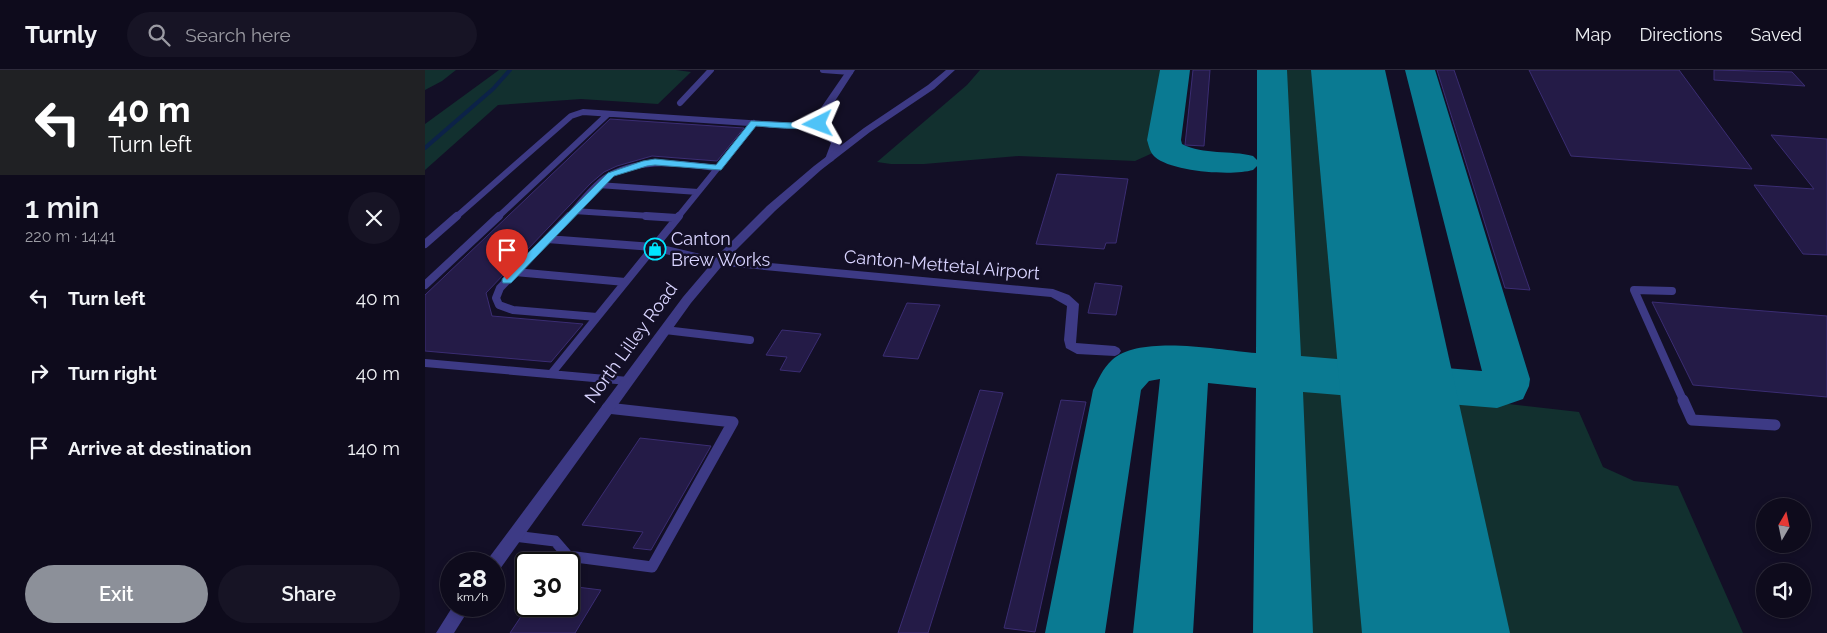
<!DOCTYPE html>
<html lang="en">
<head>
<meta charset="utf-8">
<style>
	:root { --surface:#0e0b1c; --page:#171425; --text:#f1f3f6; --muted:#9b9ba3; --line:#2e2b3b; --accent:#8c9099 }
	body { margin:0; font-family:Raleway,sans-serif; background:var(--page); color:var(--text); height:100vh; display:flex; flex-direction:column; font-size:19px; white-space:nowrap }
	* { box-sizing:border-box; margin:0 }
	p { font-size:16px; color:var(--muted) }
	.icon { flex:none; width:28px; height:28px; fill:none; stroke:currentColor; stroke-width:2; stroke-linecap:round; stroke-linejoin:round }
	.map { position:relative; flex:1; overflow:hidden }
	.drawer { display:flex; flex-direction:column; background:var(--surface); width:425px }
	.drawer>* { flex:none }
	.hud { background:#202124; color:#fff; overflow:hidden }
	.needle { width:32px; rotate:9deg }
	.tools { position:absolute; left:1331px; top:428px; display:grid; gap:10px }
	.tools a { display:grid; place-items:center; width:55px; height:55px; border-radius:50%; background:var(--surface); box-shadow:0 2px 8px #0003,0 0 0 1px var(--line); font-size:25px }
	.speed { position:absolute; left:15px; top:482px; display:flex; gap:10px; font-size:25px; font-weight:700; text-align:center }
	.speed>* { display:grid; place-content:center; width:65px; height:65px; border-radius:50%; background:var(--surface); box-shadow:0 2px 8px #0003,0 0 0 1px var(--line); line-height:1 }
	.speed small { font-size:12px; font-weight:400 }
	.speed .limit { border:2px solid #111; border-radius:8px; background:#fff; color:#111 }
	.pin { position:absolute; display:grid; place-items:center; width:42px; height:42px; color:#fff; margin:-51px -21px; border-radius:50% 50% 50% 0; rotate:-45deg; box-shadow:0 0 5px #0007 }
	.pin .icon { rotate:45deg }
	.me { position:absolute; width:55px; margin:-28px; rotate:267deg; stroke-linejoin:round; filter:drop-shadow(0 0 4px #0008) }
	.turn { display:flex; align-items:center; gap:18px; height:105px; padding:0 25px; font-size:22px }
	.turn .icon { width:65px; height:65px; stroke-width:2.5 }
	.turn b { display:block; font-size:35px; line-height:42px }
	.round { display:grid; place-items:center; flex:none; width:52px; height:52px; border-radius:26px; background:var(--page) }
	.head { display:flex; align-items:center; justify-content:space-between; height:85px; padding:0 25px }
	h1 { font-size:30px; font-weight:600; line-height:38px }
	.primary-button { display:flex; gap:10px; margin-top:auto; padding:10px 25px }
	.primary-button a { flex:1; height:58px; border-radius:30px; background:var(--accent); color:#fff; font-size:20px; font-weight:600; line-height:58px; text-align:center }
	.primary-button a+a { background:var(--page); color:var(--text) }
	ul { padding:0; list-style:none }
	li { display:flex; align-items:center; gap:15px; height:75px; padding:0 25px }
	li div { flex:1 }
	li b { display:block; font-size:19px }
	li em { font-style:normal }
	header { display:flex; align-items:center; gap:30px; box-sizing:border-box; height:70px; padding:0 25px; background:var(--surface); border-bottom:1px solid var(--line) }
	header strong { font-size:24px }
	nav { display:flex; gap:28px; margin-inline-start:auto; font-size:18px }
	.search { width:350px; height:45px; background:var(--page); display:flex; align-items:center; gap:12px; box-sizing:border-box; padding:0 18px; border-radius:28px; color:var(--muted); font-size:19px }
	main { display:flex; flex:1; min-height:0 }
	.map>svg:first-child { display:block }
	.green { fill:#12302f }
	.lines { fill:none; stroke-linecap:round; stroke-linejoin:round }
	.stream { stroke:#0c2248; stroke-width:4 }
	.taxiway { fill:#0a7a92; fill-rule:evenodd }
	.runway { fill:#0a7a92; fill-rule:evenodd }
	.building { fill:#241b47; stroke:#3b2d73 }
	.service-far2 { stroke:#3d3a85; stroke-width:6 }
	.service-far1 { stroke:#3d3a85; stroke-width:8 }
	.service { stroke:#3d3a85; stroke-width:11 }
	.minor { fill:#3d3a85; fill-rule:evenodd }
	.tertiary { fill:#3d3a85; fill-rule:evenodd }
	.route { fill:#4fc3f7; stroke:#337fa1 }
	.labels { text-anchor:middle; stroke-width:5; stroke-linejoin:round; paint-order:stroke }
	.poi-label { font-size:18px; fill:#d9d4ff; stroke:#130f26; text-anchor:start }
	.street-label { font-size:18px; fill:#d9d4ff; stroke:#130f26 }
</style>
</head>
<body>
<header>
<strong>Turnly</strong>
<div class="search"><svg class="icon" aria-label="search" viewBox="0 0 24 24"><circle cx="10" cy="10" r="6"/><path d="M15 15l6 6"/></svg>Search here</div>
<nav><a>Map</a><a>Directions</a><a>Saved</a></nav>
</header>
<main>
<section class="drawer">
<div class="hud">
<div class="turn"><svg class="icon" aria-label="left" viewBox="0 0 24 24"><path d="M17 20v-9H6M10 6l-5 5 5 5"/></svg><div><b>40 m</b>Turn left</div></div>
</div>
<div class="head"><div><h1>1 min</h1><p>220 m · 14:41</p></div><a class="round"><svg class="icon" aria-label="close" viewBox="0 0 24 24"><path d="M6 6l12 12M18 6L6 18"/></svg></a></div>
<ul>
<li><svg class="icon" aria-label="left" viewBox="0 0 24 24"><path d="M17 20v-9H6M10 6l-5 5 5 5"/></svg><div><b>Turn left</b></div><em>40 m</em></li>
<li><svg class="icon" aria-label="right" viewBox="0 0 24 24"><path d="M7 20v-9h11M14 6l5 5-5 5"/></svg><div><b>Turn right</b></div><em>40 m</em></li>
<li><svg class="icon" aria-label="arrive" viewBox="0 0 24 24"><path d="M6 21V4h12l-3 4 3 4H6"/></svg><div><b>Arrive at destination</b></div><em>140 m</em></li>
</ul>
<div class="primary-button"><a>Exit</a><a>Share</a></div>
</section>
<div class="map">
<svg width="1402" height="563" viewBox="0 0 1402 563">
	<rect width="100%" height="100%" fill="#130f26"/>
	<path class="green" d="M0 0H31L17 11 0 20Z
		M74 0H251L266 2 233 34 156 29 73 35 0 100V54Z
		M555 0H741L730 77 732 81 710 91 594 86 499 94H466L452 92 542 15Z
		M855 0H901L934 281 932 293 910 294 872 288 863 255Z
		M889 316 913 317 939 322 941 324 968 563H873L865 350 873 317Z
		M1031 328 1154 342 1178 397 1209 411 1253 416 1318 563H1052L1007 330Z"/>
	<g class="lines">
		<path class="stream" d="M0 78 68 19 85 0"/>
		<path class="taxiway" d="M735 0H765L756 70 757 74C779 85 805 80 828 86L832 90V0H862L876 286 1057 301 980 0H1010L1105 309 1104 316 1098 329 1072 338 878 322 888 563H828L831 318 783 313 768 563H708L735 309 724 311 716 320 680 563H620L668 320C673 310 678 298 687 290 715 264 794 280 831 283L832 96 828 100C808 106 747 102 730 87 725 83 724 76 722 70Z"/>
		<path class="runway" d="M886 0H960L1085 563H937Z"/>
	</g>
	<path class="building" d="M768 0H785L779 76 760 75Z
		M1012 0H1029L1105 220 1080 218Z
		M1104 0H1254L1327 99 1146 86Z
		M1289 0 1367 2 1380 16 1289 10Z
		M185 49 319 58 292 91 227 86 192 96 179 102 166 113 61 223 67 246 158 254 126 292 0 281V225Z
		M1346 65 1402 69V185L1378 184 1329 115 1389 119Z
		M632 104 703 109 691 173H681L679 179 611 174Z
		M670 213 697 216 691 245 663 243Z
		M1227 232 1402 246V327L1268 315Z
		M482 233 515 235 493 289 458 286Z
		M357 260 396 264 375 302 355 300 362 287 341 285Z
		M555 320 578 323 503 563H473Z
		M636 330 661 332 610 562 579 558Z
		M215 368 286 376 226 480 208 478 218 462 157 455Z
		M144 516 176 520 150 563H85L103 536H144Z"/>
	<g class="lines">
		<path class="service-far2" d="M398 0 425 2
			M255 33 286 0
			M173 115 273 122
			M149 141 240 147
			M31 147 146 46 158 42 369 56 394 55
			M73 147 183 44
			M143 147C154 135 166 118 180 108 214 86 256 94 293 98
			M253 147 329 53"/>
		<path class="service-far1" d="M144 146 75 218 71 228 74 235 88 240 172 247
			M221 146 252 148
			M122 169 228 177 292 192
			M0 174 32 146
			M90 202 200 212
			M0 215 74 146
			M1247 221 1209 220 1259 332
			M240 260 325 270
			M0 293 203 311
			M126 304 254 146"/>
		<path class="service" d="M1258 330 1267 350 1350 355
			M89 466 130 471 143 486 227 497 308 352 182 338"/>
		<path class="minor" d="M422 0H430L399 48V55L410 65 416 73 414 82 408 91 405 92 400 89 406 73 389 56V48Z
			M292 188 628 219 644 225 654 234 651 273 690 276 694 278 696 281 694 284 690 286 652 284 641 278 639 270 642 236 626 227 288 195 286 192Z"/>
		<path class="tertiary" d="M521 0H530L509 19 445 62 396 100 350 141 306 185 266 233 75 499 69 501V494H61L63 489 258 227 298 180 342 136 389 96 439 58 503 15Z
			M28 536H46L29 563H11Z"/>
	</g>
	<path class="route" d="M326 51 369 53 393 52 397 54C385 62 347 57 331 56L296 100 230 95 222 96 189 106 86 213H78L77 210 78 208 183 103 218 91 230 89 291 95Z"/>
	<defs>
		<g id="shop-ring" transform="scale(1.125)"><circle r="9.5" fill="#130f26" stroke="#00e5ff" stroke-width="1.5"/><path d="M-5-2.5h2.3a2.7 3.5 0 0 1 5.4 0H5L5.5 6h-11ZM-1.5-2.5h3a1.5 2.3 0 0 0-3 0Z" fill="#00e5ff"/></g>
	</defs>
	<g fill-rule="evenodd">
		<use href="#shop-ring" x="230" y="179"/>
	</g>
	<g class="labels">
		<g class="poi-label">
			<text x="246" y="175">Canton<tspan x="246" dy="21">Brew Works</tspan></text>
		</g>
		<g class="street-label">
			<text transform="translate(517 195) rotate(5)" y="6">Canton-Mettetal Airport</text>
			<text transform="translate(206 273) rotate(-54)" y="6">North Lilley Road</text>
		</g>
	</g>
</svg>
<div class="tools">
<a><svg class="needle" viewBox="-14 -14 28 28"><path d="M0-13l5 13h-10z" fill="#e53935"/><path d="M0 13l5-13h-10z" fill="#9b9ba3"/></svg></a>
<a><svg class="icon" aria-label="sound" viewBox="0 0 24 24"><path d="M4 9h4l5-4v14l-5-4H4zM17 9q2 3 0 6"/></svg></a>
</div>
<div class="speed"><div>28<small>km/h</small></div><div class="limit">30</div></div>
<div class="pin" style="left:82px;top:210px;background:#d93025"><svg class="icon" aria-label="arrive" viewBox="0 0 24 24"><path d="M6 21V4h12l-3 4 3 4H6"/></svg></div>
<svg class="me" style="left:393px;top:54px" viewBox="-20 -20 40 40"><path d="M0-17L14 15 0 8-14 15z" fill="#4fc3f7" stroke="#fff" stroke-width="4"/></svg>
</div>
</main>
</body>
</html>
